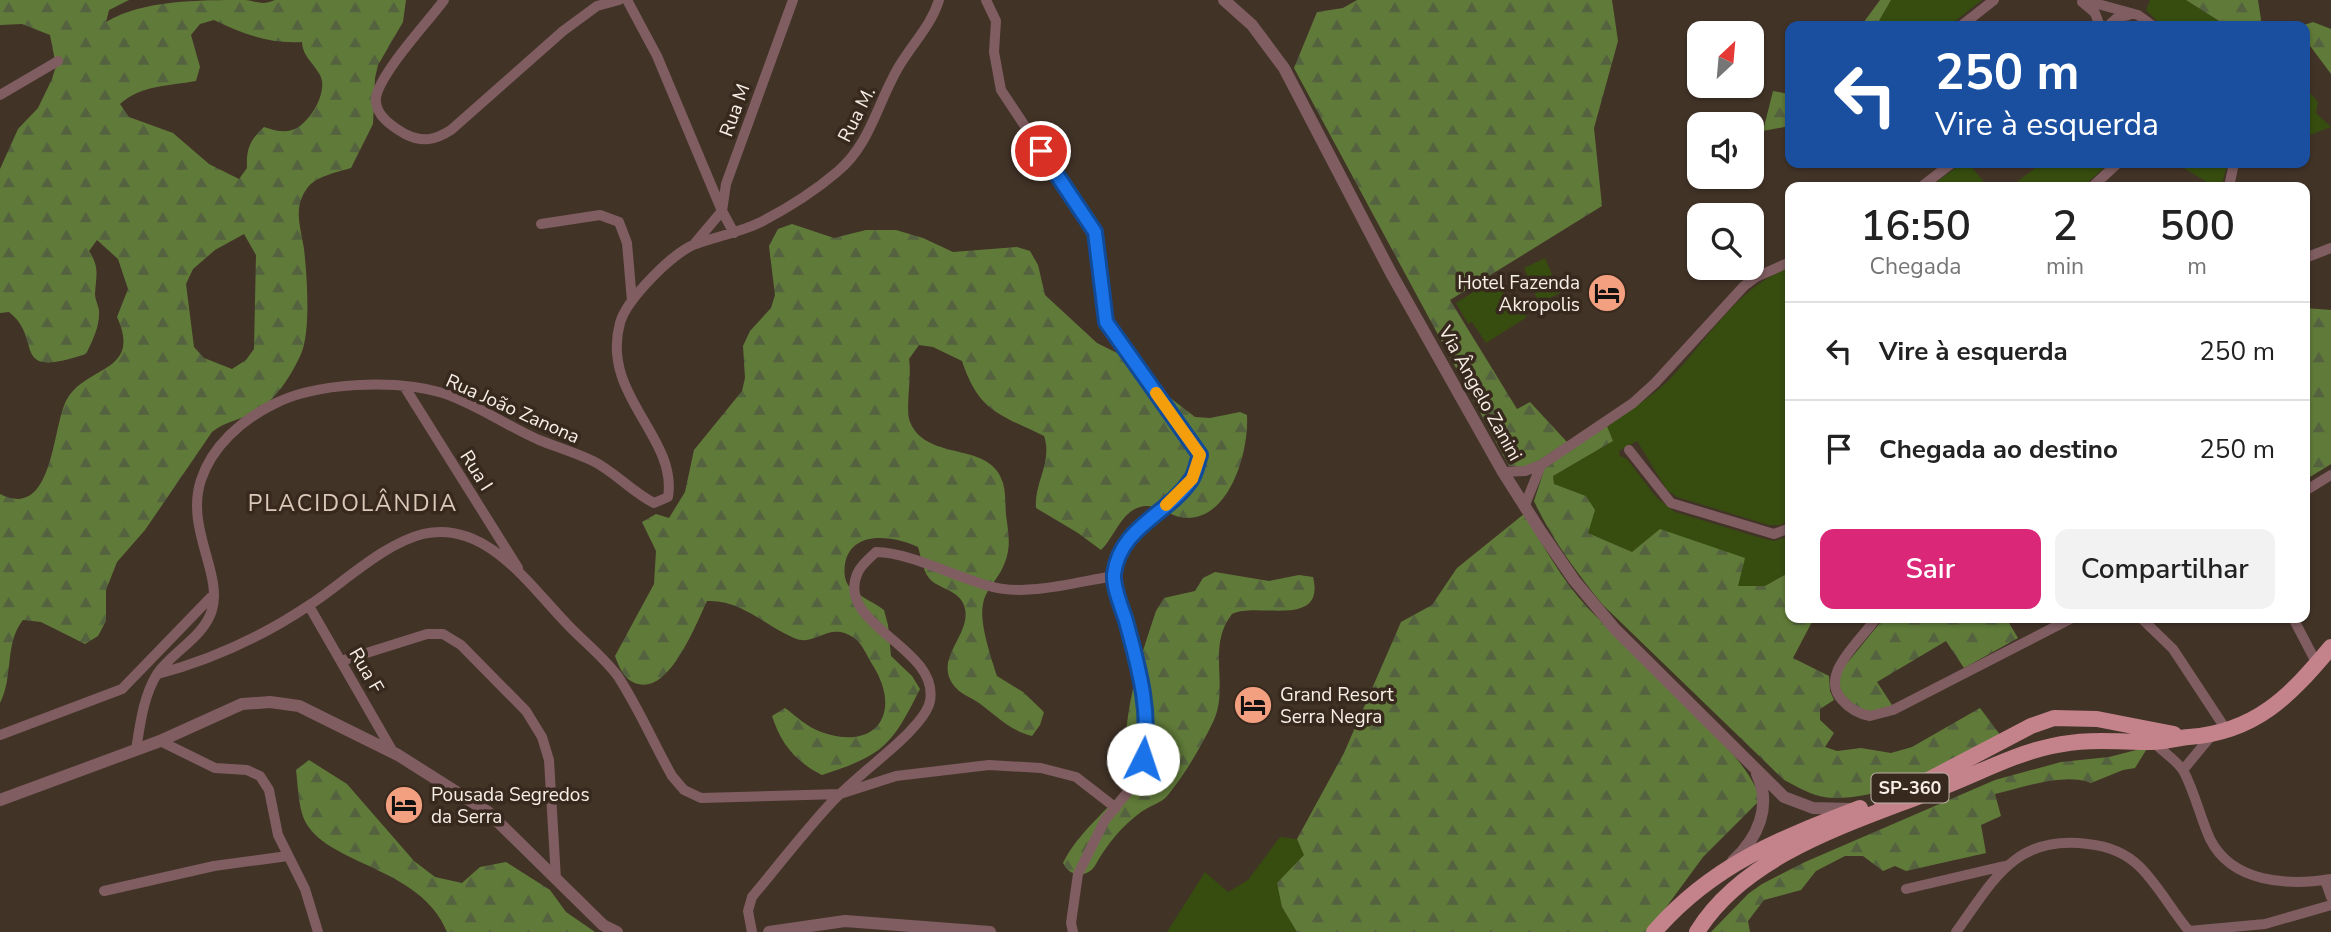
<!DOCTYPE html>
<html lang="pt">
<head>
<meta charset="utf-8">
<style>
	:root { --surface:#fff; --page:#f2f2f2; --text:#222; --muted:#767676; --line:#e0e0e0; --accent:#db2777 }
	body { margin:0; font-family:"Nunito Sans",sans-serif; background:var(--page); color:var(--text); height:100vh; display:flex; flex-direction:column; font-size:26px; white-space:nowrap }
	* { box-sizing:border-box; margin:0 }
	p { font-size:23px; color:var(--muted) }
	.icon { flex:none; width:38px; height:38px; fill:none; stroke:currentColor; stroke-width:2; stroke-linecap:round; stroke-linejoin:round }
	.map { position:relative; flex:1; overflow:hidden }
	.sheet { position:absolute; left:1785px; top:182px; width:525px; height:441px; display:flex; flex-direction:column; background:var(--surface); border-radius:14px; box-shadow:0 2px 5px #0004 }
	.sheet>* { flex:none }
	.hud { position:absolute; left:1785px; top:21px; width:525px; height:147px; border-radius:14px; box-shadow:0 2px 5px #0004; background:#1a4fa0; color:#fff; overflow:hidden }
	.needle { width:46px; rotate:26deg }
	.buttons { position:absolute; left:1687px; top:21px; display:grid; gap:14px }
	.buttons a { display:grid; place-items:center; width:77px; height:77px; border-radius:14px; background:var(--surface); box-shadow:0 2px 5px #0004; font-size:35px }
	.pin { position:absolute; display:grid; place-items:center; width:60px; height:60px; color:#fff; margin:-30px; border:4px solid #fff; border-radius:50%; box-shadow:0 2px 7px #0007 }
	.me { position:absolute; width:77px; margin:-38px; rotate:4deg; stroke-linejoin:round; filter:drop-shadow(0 0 5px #0008) }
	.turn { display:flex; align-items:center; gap:24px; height:147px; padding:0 35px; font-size:32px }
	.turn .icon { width:91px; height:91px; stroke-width:2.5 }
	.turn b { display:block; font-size:49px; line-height:60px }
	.eta { display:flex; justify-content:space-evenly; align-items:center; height:119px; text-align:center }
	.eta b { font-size:42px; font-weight:600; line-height:49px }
	.cta { display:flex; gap:14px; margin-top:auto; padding:14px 35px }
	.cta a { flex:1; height:80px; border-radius:14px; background:var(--accent); color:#fff; font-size:28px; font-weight:600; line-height:80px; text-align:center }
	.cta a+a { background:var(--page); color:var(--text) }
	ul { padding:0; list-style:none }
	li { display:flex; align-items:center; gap:21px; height:98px; padding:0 35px; border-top:2px solid var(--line) }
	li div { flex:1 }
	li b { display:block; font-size:26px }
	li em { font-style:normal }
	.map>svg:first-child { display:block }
	.grass { fill:#364d0f }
	.forest { fill:url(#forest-firs); fill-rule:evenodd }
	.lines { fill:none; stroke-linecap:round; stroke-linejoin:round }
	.minor { stroke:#7f5d61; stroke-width:10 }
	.tertiary { stroke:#7f5d61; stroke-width:12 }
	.primary { stroke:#c4828b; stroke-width:16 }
	.route-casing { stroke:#114b97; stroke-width:18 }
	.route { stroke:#1a73e8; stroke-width:12 }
	.slow { stroke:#f59e0b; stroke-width:12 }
	.labels { text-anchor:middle; stroke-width:7; stroke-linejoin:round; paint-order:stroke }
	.shield { fill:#37291d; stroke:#beb4aa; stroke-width:2 }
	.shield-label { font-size:18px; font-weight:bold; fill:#f8efe7 }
	.street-label { font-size:19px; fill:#f8efe7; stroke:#37291d }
	.poi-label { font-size:19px; fill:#f8efe7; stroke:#37291d; text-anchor:start }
	.quarter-label { font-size:23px; letter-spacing:2px; fill:#dac8b9; stroke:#37291d }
</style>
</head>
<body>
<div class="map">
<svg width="2331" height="932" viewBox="0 0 2331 932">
	<defs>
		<pattern id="forest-firs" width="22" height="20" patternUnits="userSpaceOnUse" patternTransform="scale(1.75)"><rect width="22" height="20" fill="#607b39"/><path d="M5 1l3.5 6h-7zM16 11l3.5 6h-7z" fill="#55623f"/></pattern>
	</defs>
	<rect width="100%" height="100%" fill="#423327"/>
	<path class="grass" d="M1891 0H1982L1949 26H1876Z
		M2150 0H2186L2227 26H2162L2146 10Z
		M2305 87 2318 102 2316 113 2331 127 2305 137Z
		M1962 163H1968L1988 187H1930Z
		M2042 163H2109L2083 187H2010Z
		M2184 163H2228L2221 187H2215L2182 167Z
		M1545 258 1560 293 1539 303 1524 268Z
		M1790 268V519L1781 525H1769L1677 497 1667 490 1637 441 1619 451 1620 456 1627 459 1656 497 1675 512 1761 538 1774 541 1790 536V572L1765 586H1738L1660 529 1632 552 1588 533 1586 496 1554 484 1553 476 1613 441 1607 426C1629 410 1653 397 1672 377 1708 339 1740 284 1790 268Z
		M1495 278 1508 298 1513 296 1527 317 1486 343 1472 322 1468 324 1456 303Z
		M1280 837 1297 839 1304 854 1282 907 1297 932H1167L1205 872 1228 892 1248 880Z"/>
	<path class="forest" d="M0 0H129L109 10 106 22C142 0 200 0 244 0 257 1 262 6 275 0H406L403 22 378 65 375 78 373 124 351 168C338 172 317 176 308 187 292 208 301 227 304 249 307 275 311 331 301 354 291 376 276 400 255 412 240 420 226 421 212 432L145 530 117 562 106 590V621L98 636 85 644 41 622 23 620C4 644 14 676 0 703V494C53 521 52 429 66 401 84 365 143 374 117 317L128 289 118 259 97 240 89 251C100 268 96 275 95 294 95 299 98 305 99 310 100 326 93 340 86 354 7 380 45 340 9 312L0 313V169L18 129 38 108 52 79 56 66 50 35 22 24 0 25ZM214 20C243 34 269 44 302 42 303 57 313 62 320 75 329 92 309 125 292 130 283 133 273 130 264 127 250 140 246 149 247 168L239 179 209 164 173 133 129 117 120 104C141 85 169 86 196 81L200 67 191 35 200 24ZM244 234 256 255 254 349 246 360 232 369 204 358 194 347 186 284 193 269 215 250Z
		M1357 0H1612L1618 41 1594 128 1602 206 1450 300 1517 409 1530 402 1567 442 1538 461 1523 467 1509 466 1294 68 1317 12 1343 8Z
		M1880 0H1891L1876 26H1861Z
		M2186 0H2258L2262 26H2227Z
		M2313 22 2331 29V74L2305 39V26H2301Z
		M1773 91 1790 94V126L1763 131Z
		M792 224 834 238 866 230H896L923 238 953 252 1017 247 1030 251 1038 265 1045 295 1097 343 1141 365 1160 390 1195 417 1210 418 1240 412 1247 415C1249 450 1231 518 1187 518 1171 518 1156 502 1140 507 1121 512 1114 538 1101 550L1078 533 1036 508C1034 482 1053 462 1044 436 999 414 979 412 962 361L933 347 919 345 909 359C912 376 905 411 910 422 927 463 991 440 1003 483 1006 493 1005 504 1006 515 1009 537 1012 550 1001 571 995 582 985 591 983 604 979 623 991 657 997 676L1023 692 1044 712 1040 725 1032 736C1010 730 1000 719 983 706 975 699 962 695 956 688 929 658 977 633 963 603 956 589 938 589 929 578 923 571 921 556 918 547 895 536 851 529 845 564 844 570 844 579 848 585 857 596 872 601 884 610L888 625 891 656 912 676 920 689C891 747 883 755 822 775 796 762 781 744 772 716L785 708C796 716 807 727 821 732 877 752 903 712 872 664 867 656 862 643 854 638 828 620 816 648 794 638 765 626 741 599 707 601 696 624 670 693 638 684 624 680 620 669 615 656L654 584 656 551 642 522 656 514 669 518 685 492 694 450 742 391 745 378 743 346 750 331 771 308 775 295 769 246 778 229Z
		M2305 308 2331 310V464L2305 480Z
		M1607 426 1613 441 1553 476 1554 484 1586 496 1595 510 1588 533 1632 552 1660 529 1745 558 1738 586H1765L1790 572V618H1814L1793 658 1829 676 1830 691 1834 700 1820 709V720L1834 733 1825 747 1837 751 1861 748 1891 753 1912 747 1980 708 2001 736C1950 759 1892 799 1834 798 1815 798 1800 788 1784 780L1603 605C1577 573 1551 538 1534 501L1545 467Z
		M1524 514C1543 545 1562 580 1587 607 1624 646 1753 756 1760 800L1703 857 1648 932H1297L1282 907 1277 883 1304 855 1297 839 1344 753 1401 622 1432 605 1457 568Z
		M1215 572 1269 581 1299 575 1313 577C1326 630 1255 601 1232 614 1206 646 1230 688 1213 722 1201 747 1185 774 1168 795 1162 803 1149 806 1141 812 1122 826 1107 844 1096 864 1088 879 1069 877 1063 863 1079 831 1107 812 1128 784 1118 728 1138 664 1156 611L1164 598 1195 591 1203 578Z
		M1884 618H2006L2018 638 1964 668 1946 641 1877 682 1892 705C1869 719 1855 707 1838 690L1839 673Z
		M2148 747 2135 768 2123 770 2091 783C2063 772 2023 788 1995 794L2001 816 1981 825 1986 853 1906 871 1895 866 1883 871 1863 856H1845L1816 871 1801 890 1764 900 1748 921 1750 932H1711L1748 894 1762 884 1805 862 1995 780 2061 762 2109 757Z
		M309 760 347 784 414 861 435 877 462 883 480 867 506 862 550 890 566 912 595 932H447C421 866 324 865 304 819 298 805 298 785 296 770Z"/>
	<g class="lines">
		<path class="minor" d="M444 0C428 22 379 74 376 98 374 115 393 127 405 134 423 143 435 140 451 130L563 31 597 6 619 0
			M627 0 657 56 722 211 695 243
			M986 0 996 21 994 52 1001 90 1095 232 1106 322 1200 455 1193 479 1174 499 1144 522 1123 545 1114 576 1142 682 1146 741 1139 778 1105 820 1078 874 1071 923 1073 932
			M2083 0 2138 15 2153 26
			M2082 2 2095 13 2100 26
			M1961 26 1994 0
			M2108 26 2118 17 2129 15
			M0 95 58 61
			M1921 187 1952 163
			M2092 187 2118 163
			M2229 187 2234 163
			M541 224 600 215 619 222 627 243 632 301
			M734 233 722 211 726 184 793 0
			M2305 258 2331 248
			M404 386 518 568
			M1629 450 1671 503 1774 534 1790 528
			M1503 472 1525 471 1541 465 1633 403 1655 383 1744 286 1756 277 1790 262
			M2305 491 2331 475
			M1525 505 1541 465
			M309 606 393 752
			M1876 618C1862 640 1818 674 1842 700 1850 709 1859 714 1870 716L1893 710 2072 618
			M2141 618 2173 649 2227 731
			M2293 618 2317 664
			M341 661 427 634H443L461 645 526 711 542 737 549 760 556 879
			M158 674C211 660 265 635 311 604 343 583 385 543 423 534 486 519 530 586 568 625 584 642 606 659 619 678 639 709 654 744 672 776L684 790 701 798 840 794 896 776 989 765 1041 768 1076 777 1116 808
			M0 735 122 689 213 595
			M160 741 215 768 247 770 260 776 269 790 278 835 305 889 318 932
			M2153 742C2162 751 2178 761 2184 772 2195 793 2200 817 2210 839 2232 883 2288 886 2331 879
			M136 750C140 725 143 697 157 674 172 652 204 637 212 610 223 574 185 528 201 480 212 446 242 420 272 405 315 382 396 379 443 393 476 404 507 426 539 440 557 447 576 453 593 461 615 472 632 492 654 503L668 497C678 437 600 395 620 323 626 300 674 251 696 244 718 236 741 232 761 222 786 209 816 190 837 172 870 145 877 104 898 68 912 44 931 26 939 0
			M2183 770 2211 736
			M2325 880 2331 897
			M1906 889 2004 866
			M104 891 214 866 288 856
			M2189 931 2265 924 2331 905
			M752 932 748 911 752 897C778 866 803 833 831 803 851 782 876 763 898 743 908 734 928 714 930 701 940 647 833 625 858 572 862 564 870 558 876 552 908 552 956 577 989 586 1027 597 1076 582 1114 576
			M1956 932C1993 881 2015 834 2088 844 2107 846 2126 853 2140 867 2159 886 2172 911 2189 931"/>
		<path class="tertiary" d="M1224 0 1252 25 1284 68 1391 273 1503 472 1541 532 1574 580 1615 629 1784 797 1813 808 1853 809
			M0 800 160 741 242 704 270 702 299 706 398 755 488 812 603 925 617 932
			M1733 861C1758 838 1772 806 1757 774
			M769 932 845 921 990 932"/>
		<path class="primary" d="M1881 800 1930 779 2031 726 2054 718 2097 719 2174 734
			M1654 932C1712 865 1779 839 1860 808
			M1697 932C1747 851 1859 821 1943 787 1979 773 2014 754 2052 746 2088 738 2116 742 2152 742 2164 742 2177 738 2189 737 2256 732 2290 696 2331 647"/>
	</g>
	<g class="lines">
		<g class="route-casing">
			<path id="route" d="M1041 151 1095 232 1106 322 1200 455C1197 463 1196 473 1191 480 1167 515 1120 527 1114 574 1113 588 1122 608 1126 621 1138 666 1152 712 1143 759"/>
		</g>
		<use href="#route" class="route"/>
		<path class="slow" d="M1156 393 1200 455 1192 479 1166 505"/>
	</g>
	<defs>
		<g id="hotel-disc" transform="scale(2.0125)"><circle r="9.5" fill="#f2a07f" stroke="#37291d"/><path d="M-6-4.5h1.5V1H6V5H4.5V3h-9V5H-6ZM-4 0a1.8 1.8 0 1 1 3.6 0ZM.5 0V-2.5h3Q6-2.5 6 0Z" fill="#111"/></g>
	</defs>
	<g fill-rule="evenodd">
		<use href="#hotel-disc" x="1607" y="293"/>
		<use href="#hotel-disc" x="1253" y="705"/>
		<use href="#hotel-disc" x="404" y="805"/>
	</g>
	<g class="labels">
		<rect class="shield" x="1871.5" y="773.5" width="77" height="29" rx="5"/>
		<g class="shield-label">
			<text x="1910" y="794">SP-360</text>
		</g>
		<g class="street-label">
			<text transform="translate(734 110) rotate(-70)" y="7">Rua M</text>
			<text transform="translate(856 114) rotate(-63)" y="7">Rua M.</text>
			<text transform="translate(1481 393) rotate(61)" y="7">Via Ângelo Zanini</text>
			<text transform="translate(513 408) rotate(24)" y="7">Rua João Zanona</text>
			<text transform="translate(477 470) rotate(58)" y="7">Rua I</text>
			<text transform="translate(367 670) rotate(60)" y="7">Rua F</text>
		</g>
		<g class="poi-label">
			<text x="1580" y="289" text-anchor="end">Hotel Fazenda<tspan x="1580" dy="22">Akropolis</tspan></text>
			<text x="1280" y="701">Grand Resort<tspan x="1280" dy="22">Serra Negra</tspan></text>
			<text x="431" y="801">Pousada Segredos<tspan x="431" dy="22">da Serra</tspan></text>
		</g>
		<g class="quarter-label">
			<text x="353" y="511">PLACIDOLÂNDIA</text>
		</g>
	</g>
</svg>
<div class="buttons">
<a><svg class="needle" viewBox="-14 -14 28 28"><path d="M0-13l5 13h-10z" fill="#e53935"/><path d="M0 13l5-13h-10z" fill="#767676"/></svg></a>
<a><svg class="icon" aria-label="sound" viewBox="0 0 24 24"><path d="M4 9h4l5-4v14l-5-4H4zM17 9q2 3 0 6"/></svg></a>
<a><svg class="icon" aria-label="search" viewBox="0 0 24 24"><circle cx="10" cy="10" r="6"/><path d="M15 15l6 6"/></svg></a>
</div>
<div class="pin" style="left:1041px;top:151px;background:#d93025"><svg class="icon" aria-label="arrive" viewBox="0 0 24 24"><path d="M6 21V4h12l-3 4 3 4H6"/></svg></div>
<svg class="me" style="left:1143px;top:759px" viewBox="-20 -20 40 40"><circle r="19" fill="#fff"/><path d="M0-13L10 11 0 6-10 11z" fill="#1a73e8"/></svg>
<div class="hud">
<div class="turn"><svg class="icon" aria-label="left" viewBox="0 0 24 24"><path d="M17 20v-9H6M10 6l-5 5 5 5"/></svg><div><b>250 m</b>Vire à esquerda</div></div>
</div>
<section class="sheet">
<div class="eta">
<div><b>16:50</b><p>Chegada</p></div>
<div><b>2</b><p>min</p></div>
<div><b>500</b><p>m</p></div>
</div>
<ul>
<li><svg class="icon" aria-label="left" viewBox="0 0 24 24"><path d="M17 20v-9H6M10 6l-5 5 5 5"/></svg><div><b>Vire à esquerda</b></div><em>250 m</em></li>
<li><svg class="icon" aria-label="arrive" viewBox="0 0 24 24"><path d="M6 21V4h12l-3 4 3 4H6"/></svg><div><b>Chegada ao destino</b></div><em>250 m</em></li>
</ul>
<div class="cta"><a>Sair</a><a>Compartilhar</a></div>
</section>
</div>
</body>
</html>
